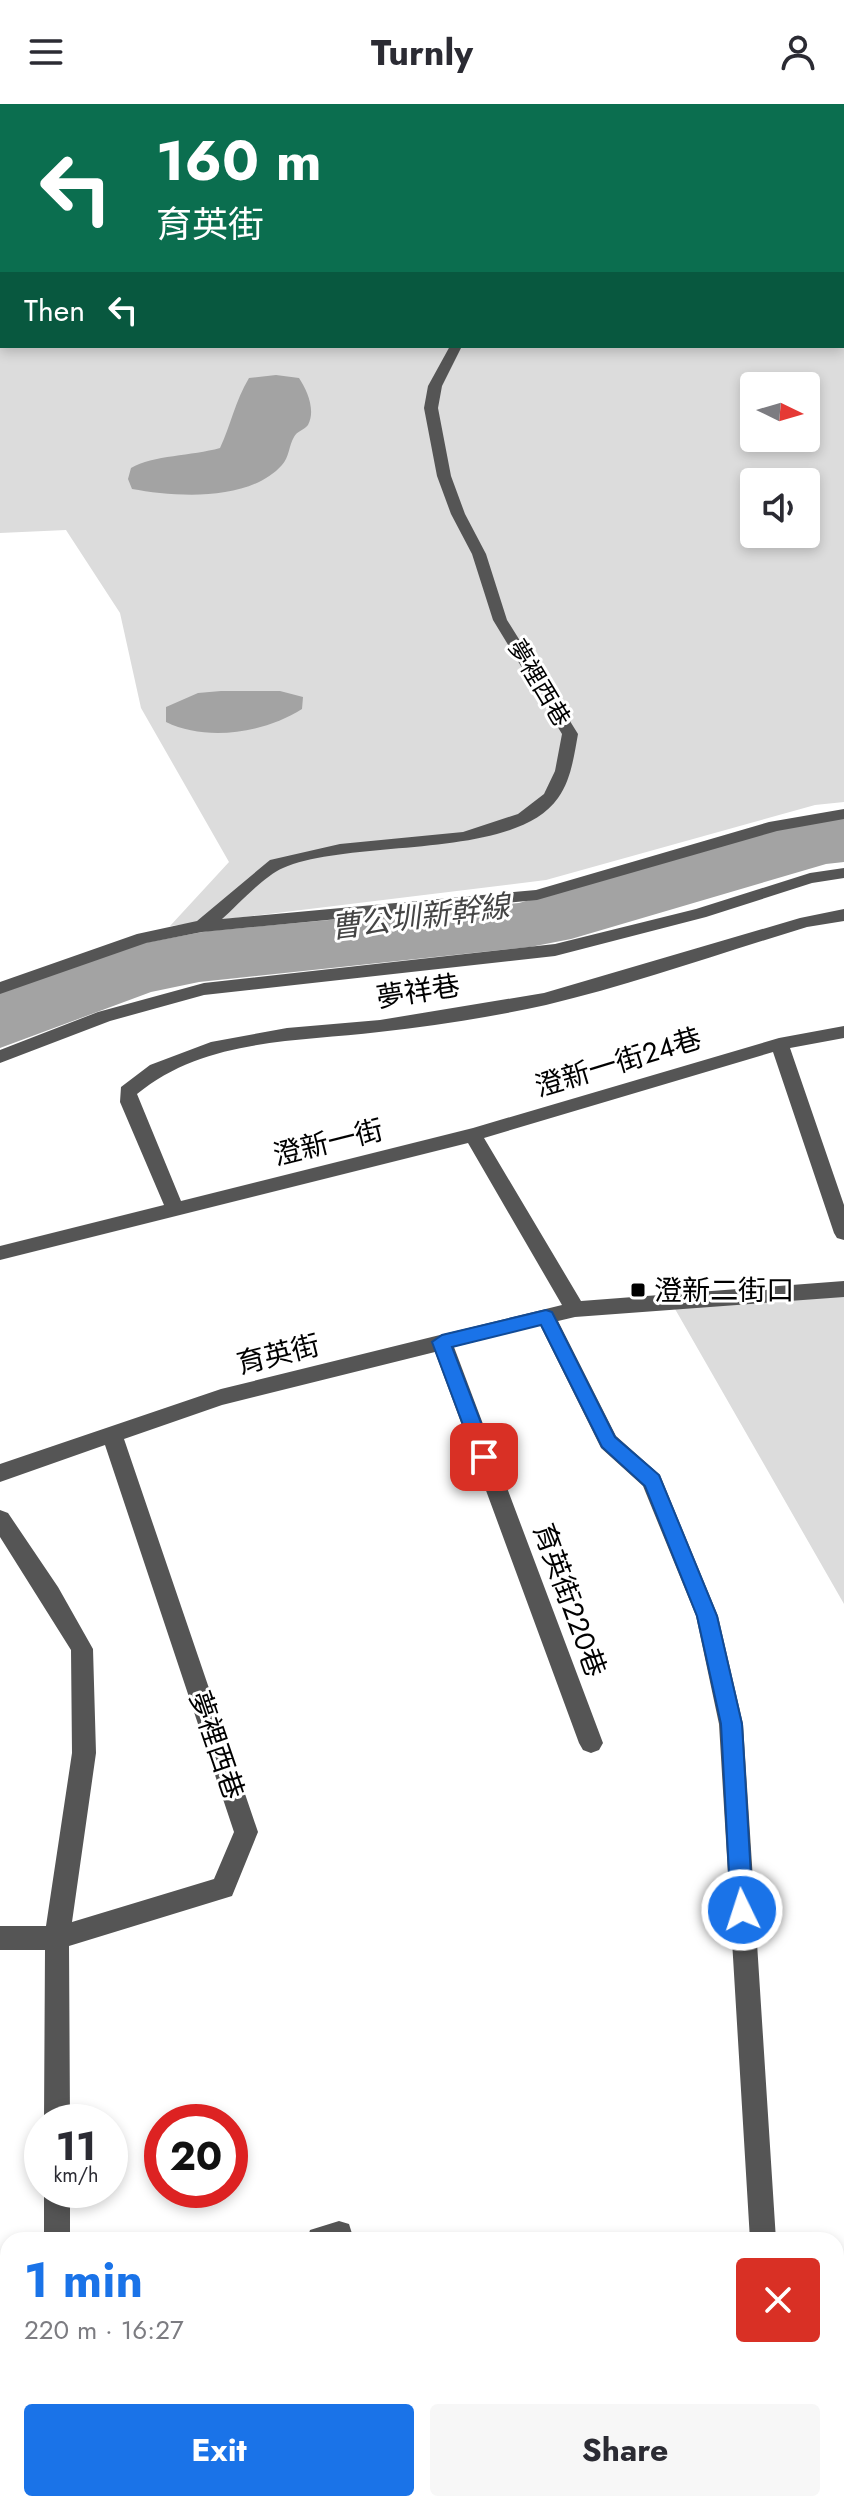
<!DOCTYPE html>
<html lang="en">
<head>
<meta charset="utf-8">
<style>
	:root { --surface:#fff; --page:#f7f7f7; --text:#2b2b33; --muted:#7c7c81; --accent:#1a73e8 }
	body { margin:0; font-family:Jost,"Noto Sans TC",sans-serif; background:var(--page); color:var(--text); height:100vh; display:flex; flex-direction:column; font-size:30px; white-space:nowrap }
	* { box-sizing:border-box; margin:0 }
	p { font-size:26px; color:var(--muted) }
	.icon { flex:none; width:44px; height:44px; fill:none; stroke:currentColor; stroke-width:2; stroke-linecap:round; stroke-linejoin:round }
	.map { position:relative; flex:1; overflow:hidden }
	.sheet { position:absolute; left:0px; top:2128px; width:844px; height:280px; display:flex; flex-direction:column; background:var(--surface); border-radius:24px 24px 0 0; box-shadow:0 4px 12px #0003 }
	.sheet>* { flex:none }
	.guide { position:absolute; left:0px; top:0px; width:844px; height:244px; box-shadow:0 4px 12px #0003; background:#0b6e4f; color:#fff; overflow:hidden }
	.needle { width:52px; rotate:95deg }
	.tools { position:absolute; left:740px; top:268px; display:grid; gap:16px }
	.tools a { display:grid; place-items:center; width:80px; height:80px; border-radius:8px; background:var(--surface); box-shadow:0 4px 12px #0003; font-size:40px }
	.speed { position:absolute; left:24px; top:2000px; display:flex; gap:16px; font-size:40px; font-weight:700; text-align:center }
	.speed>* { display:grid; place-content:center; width:104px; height:104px; border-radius:50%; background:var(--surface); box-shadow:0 4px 12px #0003; line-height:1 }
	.speed small { font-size:20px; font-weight:400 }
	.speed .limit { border:12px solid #d22; background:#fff; color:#111 }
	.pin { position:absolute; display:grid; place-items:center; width:68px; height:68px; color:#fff; margin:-34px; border-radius:16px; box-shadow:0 4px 12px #0006 }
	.me { position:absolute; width:88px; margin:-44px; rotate:356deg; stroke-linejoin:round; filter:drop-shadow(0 0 6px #0008) }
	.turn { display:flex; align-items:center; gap:28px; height:168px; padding:0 24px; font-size:36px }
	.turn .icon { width:104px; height:104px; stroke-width:2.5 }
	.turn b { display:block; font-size:56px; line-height:68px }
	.then { display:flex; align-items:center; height:76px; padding:0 24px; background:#0003; gap:16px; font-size:30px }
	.round { display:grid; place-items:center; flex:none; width:84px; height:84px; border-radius:8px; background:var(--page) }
	.head { display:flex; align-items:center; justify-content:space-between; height:136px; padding:0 24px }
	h1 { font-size:48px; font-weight:700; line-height:60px; color:var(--accent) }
	.action { display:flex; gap:16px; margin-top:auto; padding:16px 24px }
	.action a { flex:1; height:92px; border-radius:8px; background:var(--accent); color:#fff; font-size:32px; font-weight:700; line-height:92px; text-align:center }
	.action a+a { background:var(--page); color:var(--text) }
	header { display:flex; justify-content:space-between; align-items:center; height:104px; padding:0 24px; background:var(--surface); font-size:36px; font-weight:700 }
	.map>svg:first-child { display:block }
	.green { fill:#dcdcdc; fill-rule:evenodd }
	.water { fill:#a3a3a3 }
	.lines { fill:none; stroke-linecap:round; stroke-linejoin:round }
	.minor { fill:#555; fill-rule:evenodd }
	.wall { fill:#a9a9a9 }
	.shaded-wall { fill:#898989 }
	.route { fill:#1a73e8; stroke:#114b97; stroke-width:2 }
	.poi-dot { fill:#000; stroke:#fff; stroke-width:3 }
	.labels { text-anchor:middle; stroke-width:6; stroke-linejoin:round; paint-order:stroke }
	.far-street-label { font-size:24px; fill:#000; stroke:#fff }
	.street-label { font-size:28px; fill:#000; stroke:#fff }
	.poi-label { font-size:28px; fill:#000; stroke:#fff; text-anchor:start }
	.water-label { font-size:30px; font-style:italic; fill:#444; stroke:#fff }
</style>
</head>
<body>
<header><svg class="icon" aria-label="menu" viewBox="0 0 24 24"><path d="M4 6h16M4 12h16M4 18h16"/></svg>Turnly<svg class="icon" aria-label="person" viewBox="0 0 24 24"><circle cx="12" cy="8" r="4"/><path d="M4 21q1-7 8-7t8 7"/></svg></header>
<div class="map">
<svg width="844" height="2408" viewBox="0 0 844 2408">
	<rect width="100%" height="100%" fill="#fff"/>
	<path class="green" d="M0 0H682L2 2V242H842V2H683L844 0V698L815 701 546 776 170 822 229 758 141 604 120 509 66 426 0 429ZM754 282H806V334H754ZM754 378H806V430H754Z
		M844 1185V1500L671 1198Z"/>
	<path class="water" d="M276 271 299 274C307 286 316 306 308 321 304 326 297 327 294 333 289 341 289 354 282 361 249 398 176 393 132 385L128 375 131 364C153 351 192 352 220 344 231 321 235 297 249 274Z
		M221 587H280L303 593 302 605C264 629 207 638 166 618V603L198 589Z
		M844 712V758L826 760 571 835 530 843 199 878 151 888 0 944V889L138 840 208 827 519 799 809 716Z"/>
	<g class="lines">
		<path class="minor" d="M0 47H2V53H0Z
			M842 131H844V139H842Z
			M450 242H462L442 282 438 304 451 372 465 410 486 450 507 516 578 630C574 652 571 676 558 694 514 757 351 734 283 764 264 772 238 801 222 815L536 786 769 718 844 705V715L777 727 537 796 202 828 146 839 0 890V878L137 830 197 817 270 756 340 740 463 728 518 710 544 690 555 667 562 630 493 516 472 450 451 410 437 372 424 304 428 282Z
			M844 764V774L812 779 706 813 555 852 204 891 110 917 0 959V946L98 908 204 879 555 840 696 805 810 769Z
			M844 805V817L807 823C721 849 634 880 546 901 492 913 434 922 379 928 296 938 205 934 137 990L181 1097 473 1024 779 934 844 922V934L790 944 844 1101V1136L837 1134 834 1129 773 948 484 1034 581 1197 844 1177V1193L575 1213 558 1217 616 1332 660 1371 718 1512 743 1620 776 2136H750L719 1620 696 1512 643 1382 601 1344 540 1221 454 1243 603 1639 599 1646 591 1649 583 1646 579 1639 435 1248 222 1301 124 1335 258 1728 232 1792 69 1842 70 2018H44L45 1846H0V1822H46L72 1649 71 1546 0 1433V1406L8 1409 58 1483 93 1545 96 1649 72 1818 214 1775 234 1728 105 1341 0 1378V1360L221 1285 562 1201 468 1039 0 1156V1142L164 1101 120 998 121 983 150 961 211 938 287 924 380 916 544 889 800 814Z
			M44 2086H70V2136H44Z
			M339 2117 349 2120 354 2136H307L310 2126Z
			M8 2258V2351L0 2348V2261Z
			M844 2280V2308L836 2309V2281Z
			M8 2396V2400H35L36 2408H8Z
			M429 2400H457L460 2408H432Z"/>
	</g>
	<path class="wall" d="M0 0H62L60 2H2V15H0Z"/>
	<path class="shaded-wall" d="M42 0H62L60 2H43Z"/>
	<path class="route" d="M546 1206 552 1208 615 1333 659 1371 717 1512 742 1620 753 1806 750 1814 742 1817 734 1814 731 1806 721 1620 697 1512 645 1382 602 1343 541 1221 452 1243 494 1353 491 1358H477L475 1353 432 1238 442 1231Z"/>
	<rect class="poi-dot" x="630" y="1178" width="16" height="16" rx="4"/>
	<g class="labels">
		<g class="far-street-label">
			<text transform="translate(539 579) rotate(59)" y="8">夢裡西巷</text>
		</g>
		<g class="street-label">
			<text transform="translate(418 887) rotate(-9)" y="10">夢祥巷</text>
			<text transform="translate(618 958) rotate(-17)" y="10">澄新一街24巷</text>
			<text transform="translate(328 1038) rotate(-14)" y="10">澄新一街</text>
			<text transform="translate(278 1250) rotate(-14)" y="10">育英街</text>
			<text transform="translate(570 1496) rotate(70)" y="10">育英街220巷</text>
			<text transform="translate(217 1641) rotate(71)" y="10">夢裡西巷</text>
		</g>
		<g class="poi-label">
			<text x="654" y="1196">澄新二街口</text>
		</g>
		<g class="water-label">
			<text transform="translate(420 813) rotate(-7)" y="10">曹公圳新幹線</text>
		</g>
	</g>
</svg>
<div class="tools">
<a><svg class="needle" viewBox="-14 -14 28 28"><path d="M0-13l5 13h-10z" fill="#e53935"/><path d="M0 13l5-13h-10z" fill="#7c7c81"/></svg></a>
<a><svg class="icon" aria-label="sound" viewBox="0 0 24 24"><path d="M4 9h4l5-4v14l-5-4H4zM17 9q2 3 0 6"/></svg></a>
</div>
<div class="speed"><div>11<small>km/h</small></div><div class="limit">20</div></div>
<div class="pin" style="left:484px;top:1353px;background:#d93025"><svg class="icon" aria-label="arrive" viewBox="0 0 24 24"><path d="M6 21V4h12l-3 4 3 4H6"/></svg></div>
<svg class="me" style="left:742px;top:1806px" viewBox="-20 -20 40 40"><circle r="17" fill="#1a73e8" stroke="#fff" stroke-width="3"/><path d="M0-11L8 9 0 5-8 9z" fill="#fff"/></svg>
<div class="guide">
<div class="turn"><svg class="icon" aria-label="left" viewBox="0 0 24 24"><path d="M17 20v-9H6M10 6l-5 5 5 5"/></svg><div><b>160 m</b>育英街</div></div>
<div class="then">Then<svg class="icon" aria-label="left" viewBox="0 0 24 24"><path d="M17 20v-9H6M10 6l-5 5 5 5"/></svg></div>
</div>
<section class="sheet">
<div class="head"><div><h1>1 min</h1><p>220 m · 16:27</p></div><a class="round" style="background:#d93025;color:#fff"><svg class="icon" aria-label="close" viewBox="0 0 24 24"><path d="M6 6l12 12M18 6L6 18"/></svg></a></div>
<div class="action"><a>Exit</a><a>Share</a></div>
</section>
</div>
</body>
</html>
